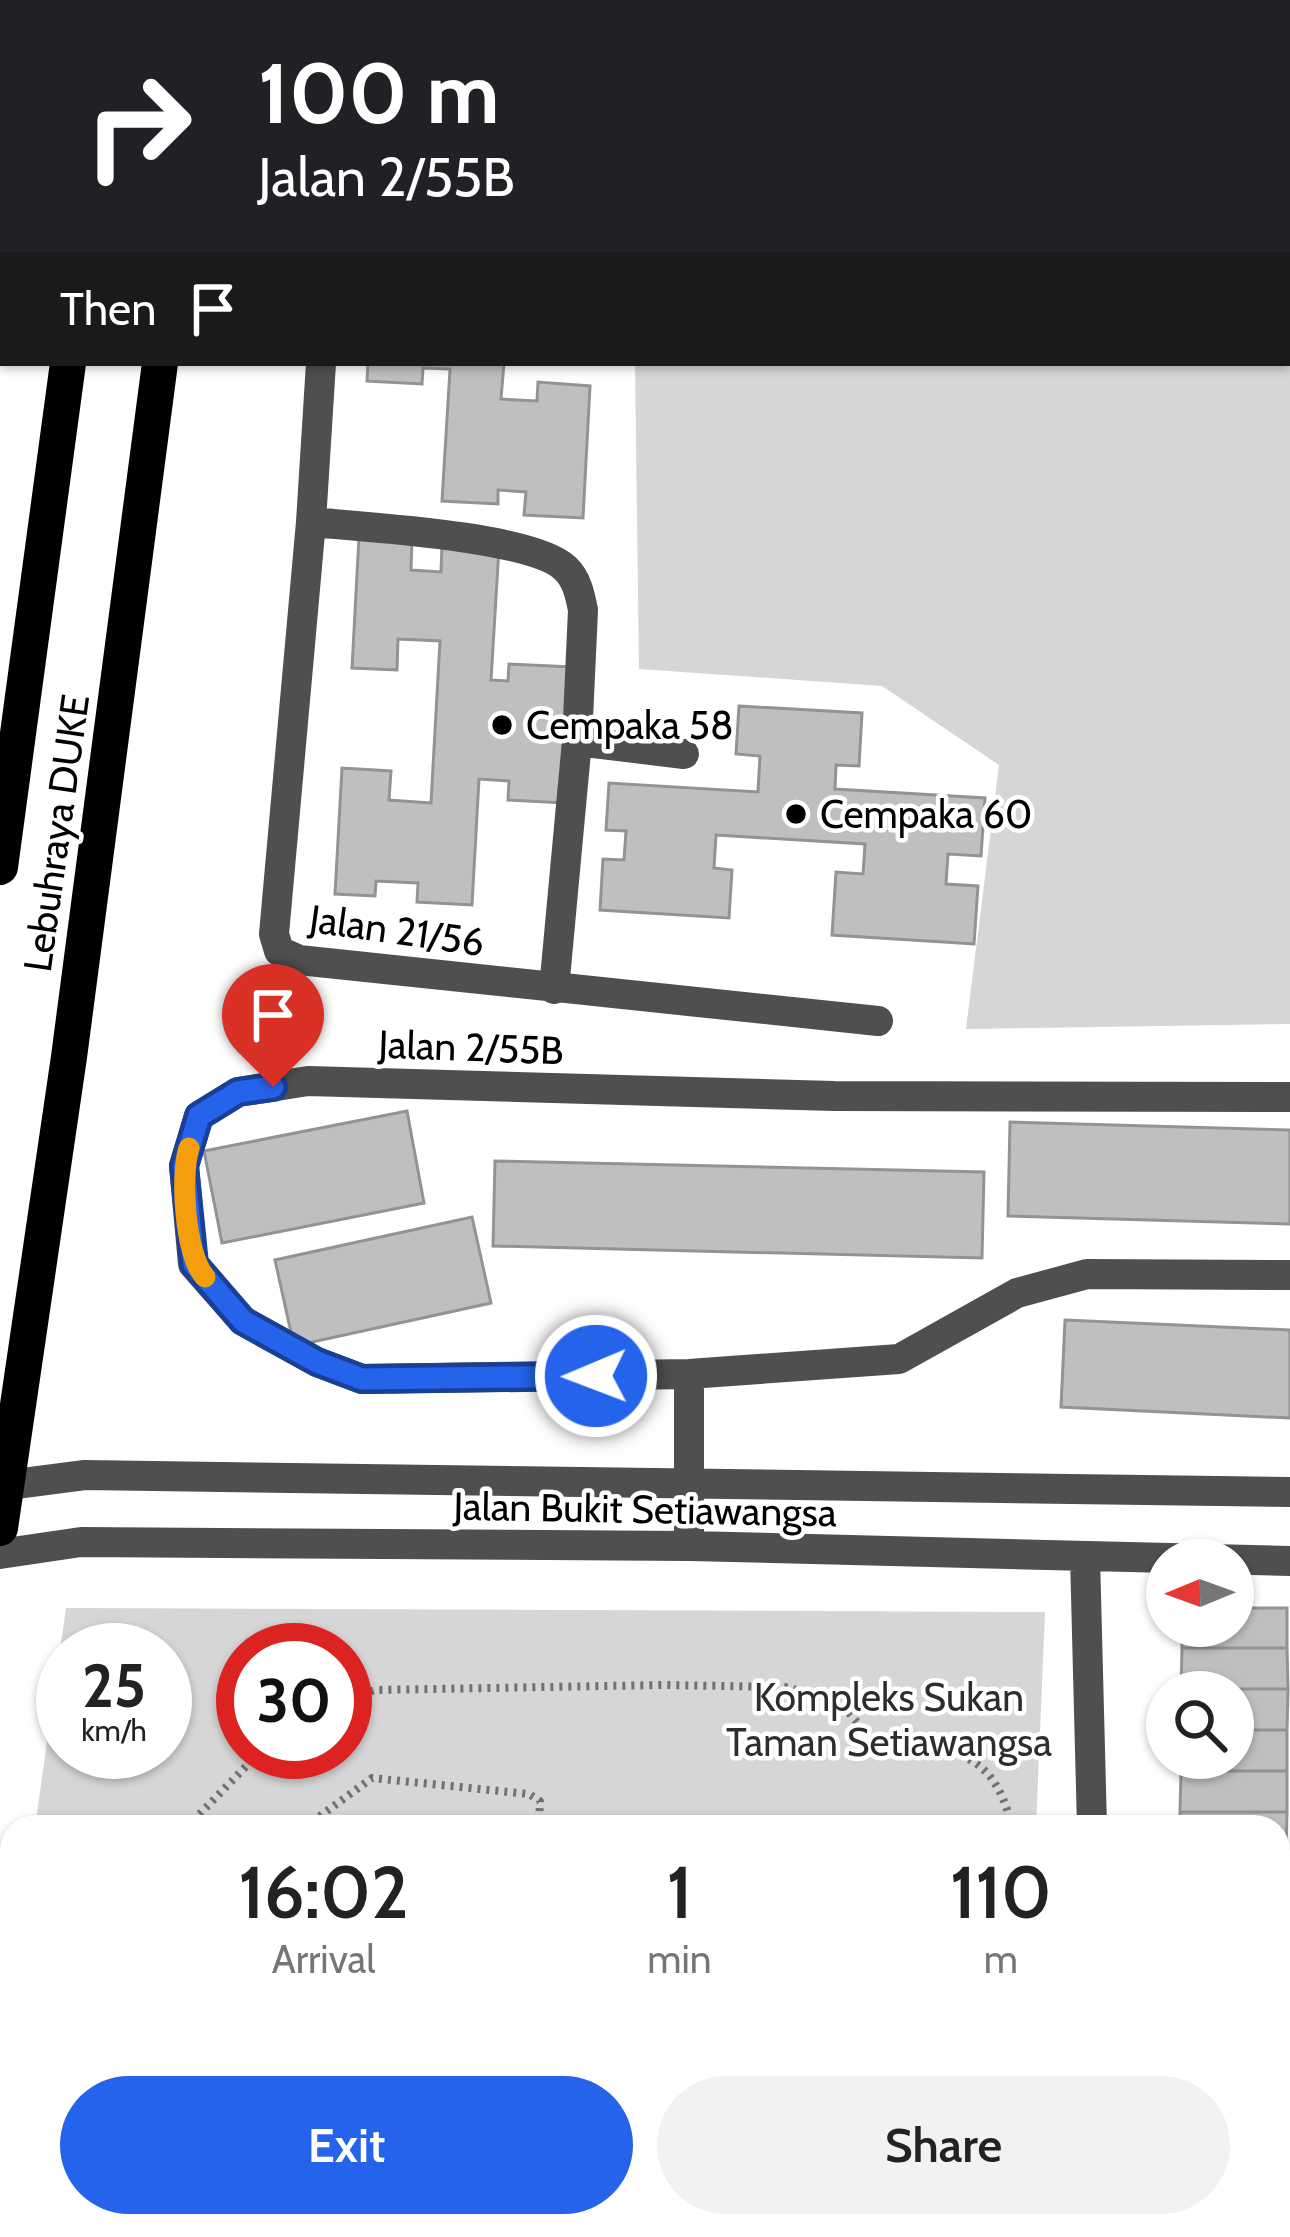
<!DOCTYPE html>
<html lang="en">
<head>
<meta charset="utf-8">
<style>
	:root { --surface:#fff; --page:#f2f2f2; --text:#222; --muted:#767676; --accent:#2563eb }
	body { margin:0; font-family:Cabin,sans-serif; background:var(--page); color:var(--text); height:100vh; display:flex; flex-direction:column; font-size:45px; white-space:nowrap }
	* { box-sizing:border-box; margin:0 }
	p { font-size:39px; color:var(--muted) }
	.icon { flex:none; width:66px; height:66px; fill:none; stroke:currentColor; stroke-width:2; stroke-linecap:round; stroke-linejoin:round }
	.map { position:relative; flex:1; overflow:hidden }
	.drawer { position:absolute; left:0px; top:1815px; width:1290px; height:423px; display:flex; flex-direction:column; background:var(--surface); border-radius:36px 36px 0 0; box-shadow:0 3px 9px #0004 }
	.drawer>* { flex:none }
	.banner { position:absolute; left:0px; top:0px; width:1290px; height:366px; box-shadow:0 3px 9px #0004; background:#202124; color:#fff; overflow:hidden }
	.needle { width:78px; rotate:269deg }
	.tools { position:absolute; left:1146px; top:1539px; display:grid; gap:24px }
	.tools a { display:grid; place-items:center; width:108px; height:108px; border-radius:50%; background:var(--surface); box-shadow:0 3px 9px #0004; font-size:60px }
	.speed { position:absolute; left:36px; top:1623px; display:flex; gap:24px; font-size:60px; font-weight:700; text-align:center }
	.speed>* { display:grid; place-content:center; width:156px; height:156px; border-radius:50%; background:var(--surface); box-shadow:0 3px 9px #0004; line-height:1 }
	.speed small { font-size:30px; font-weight:400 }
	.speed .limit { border:18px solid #d22; background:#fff; color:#111 }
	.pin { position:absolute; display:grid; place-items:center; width:102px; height:102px; color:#fff; margin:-123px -51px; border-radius:50% 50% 50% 0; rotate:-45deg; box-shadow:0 0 12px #0007 }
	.pin .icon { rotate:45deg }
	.me { position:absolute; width:132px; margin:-66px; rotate:269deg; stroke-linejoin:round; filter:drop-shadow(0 0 9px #0008) }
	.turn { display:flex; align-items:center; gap:42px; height:252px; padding:0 60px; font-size:54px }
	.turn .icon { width:156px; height:156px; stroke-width:2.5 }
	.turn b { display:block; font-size:84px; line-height:102px }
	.then { display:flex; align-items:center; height:114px; padding:0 60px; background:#0003; gap:24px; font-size:45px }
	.eta { display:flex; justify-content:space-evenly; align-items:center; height:204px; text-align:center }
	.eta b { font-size:72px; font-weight:600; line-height:84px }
	.primary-button { display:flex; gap:24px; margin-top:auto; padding:24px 60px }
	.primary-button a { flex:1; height:138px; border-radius:72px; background:var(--accent); color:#fff; font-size:48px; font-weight:600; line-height:138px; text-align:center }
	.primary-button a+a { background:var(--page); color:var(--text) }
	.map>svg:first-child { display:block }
	.green { fill:#d6d6d6; fill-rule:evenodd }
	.building { fill:#bfbfbf; stroke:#939393; stroke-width:3 }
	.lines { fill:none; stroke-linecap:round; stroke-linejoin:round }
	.path { stroke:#717171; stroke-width:8; stroke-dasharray:3 6; stroke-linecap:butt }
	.minor { stroke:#4f4f4f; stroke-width:30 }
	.highway { stroke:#000; stroke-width:36 }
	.route-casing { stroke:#184099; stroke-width:30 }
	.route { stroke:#2563eb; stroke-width:21 }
	.slow { stroke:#f59e0b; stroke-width:21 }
	.poi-dot { fill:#000; stroke:#fff; stroke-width:4.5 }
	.labels { text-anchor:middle; stroke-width:9; stroke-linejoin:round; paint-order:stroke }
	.poi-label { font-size:39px; fill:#000; stroke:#fff; text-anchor:start }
	.street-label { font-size:39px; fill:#000; stroke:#fff }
	.park-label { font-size:39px; fill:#2d2d2d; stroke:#fff }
</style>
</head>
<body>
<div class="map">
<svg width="1290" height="2237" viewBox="0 0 1290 2237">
	<rect width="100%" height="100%" fill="#fff"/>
	<path class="green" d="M909 0H1290V1024L966 1029 999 765 882 686 639 669 635 363H1287V3Z
		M66 1608 1045 1612 1036 1827H35ZM63 1650H165V1752H63ZM243 1650H345V1752H243Z
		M12 1997V2226H1019V2237H0V2085Z"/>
	<path class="building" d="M368 363H504L501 399 537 401 538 382 590 386 583 518 524 515 526 492 498 490V504L442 501 450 369 423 368 422 384 367 381Z
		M359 537 412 540 411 570 441 572 442 544 499 548 491 680 508 681 509 664 572 667 564 803 508 800 509 781 479 779 472 905 417 902 418 883 376 881 375 896 335 894 342 768 391 771 389 800 431 803 440 641 398 639 397 670 352 668Z
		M739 706 862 713 859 766 836 765 835 789 985 798 981 856 948 854 946 884 978 886 974 944 832 935 836 872 863 874 865 844 716 835 714 868 732 870 729 918 600 910 603 859 624 860 626 831 606 830 609 783 758 792 760 756 736 754Z
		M407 1111 424 1203 222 1243 204 1151Z
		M1010 1122 1290 1130V1224L1008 1216Z
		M495 1161 984 1172 982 1258 493 1246Z
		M472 1217 491 1303 294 1346 275 1260Z
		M1065 1320 1290 1330V1418L1061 1407Z
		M1233 1608H1287V1648H1182V1626H1233Z
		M1182 1648H1287L1288 1689H1181Z
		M1181 1689H1288L1287 1730H1233V1692Z
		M1233 1730H1287V1771H1181V1758H1233Z
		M1181 1771H1287V1812H1180Z
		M1180 1812H1287L1286 1853H1278V1827H1180Z
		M1278 2016H1286V2077H1278Z"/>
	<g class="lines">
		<path class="path" d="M345 1700 375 1690 663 1685 785 1687 839 1701 873 1741C947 1751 992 1743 1012 1827
			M187 1827 260 1752
			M305 1827 372 1778 529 1794 540 1801 539 1827
			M650 2226 714 2236"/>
		<path class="minor" d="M380 0 436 3
			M344 3V0
			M629 3 630 0
			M853 3 854 0
			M321 363 311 522 274 934 279 951 299 960 878 1021
			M311 522C363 527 531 536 565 568 577 579 580 595 583 610L577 741
			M554 989 577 741 684 754
			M1290 1097 834 1096 308 1081 238 1092 199 1116 184 1166 193 1264 243 1321 317 1362 362 1379 689 1374 899 1359 1017 1293 1087 1274 1290 1275
			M0 1486 85 1475 1290 1492
			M689 1546V1374
			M0 1554 81 1542 689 1546 1290 1561
			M1085 1556 1092 1827
			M1278 2201 1290 2205
			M972 2226V2237
			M746 2237 747 2226
			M1067 2237 1071 2226"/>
		<path class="highway" d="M84 3V0
			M169 3V0
			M0 867 68 363
			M0 1528 69 1057 160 363"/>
	</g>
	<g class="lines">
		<g class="route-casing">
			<path id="route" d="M273 1087 238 1092 199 1116 184 1166 194 1264 243 1321 317 1362 362 1379 596 1376"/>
		</g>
		<use href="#route" class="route"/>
		<path class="slow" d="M189 1148C180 1176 185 1255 205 1277"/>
	</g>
	<g class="poi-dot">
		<circle cx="502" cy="725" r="12"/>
		<circle cx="796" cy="814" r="12"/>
	</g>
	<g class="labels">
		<g class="poi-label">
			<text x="526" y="739">Cempaka 58</text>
			<text x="820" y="828">Cempaka 60</text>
		</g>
		<g class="street-label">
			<text transform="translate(56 833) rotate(-82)" y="14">Lebuhraya DUKE</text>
			<text transform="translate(397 930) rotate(8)" y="14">Jalan 21/56</text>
			<text transform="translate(471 1047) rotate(2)" y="14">Jalan 2/55B</text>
			<text transform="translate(645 1509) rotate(1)" y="14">Jalan Bukit Setiawangsa</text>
		</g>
		<g class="park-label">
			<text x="889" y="1711">Kompleks Sukan<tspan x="889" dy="45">Taman Setiawangsa</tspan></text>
		</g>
	</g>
</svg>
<div class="tools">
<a><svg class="needle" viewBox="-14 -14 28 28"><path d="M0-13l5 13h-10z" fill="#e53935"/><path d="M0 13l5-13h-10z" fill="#767676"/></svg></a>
<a><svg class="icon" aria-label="search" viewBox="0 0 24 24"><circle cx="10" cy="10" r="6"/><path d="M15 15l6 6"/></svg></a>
</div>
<div class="speed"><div>25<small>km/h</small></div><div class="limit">30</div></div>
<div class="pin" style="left:273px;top:1087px;background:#d93025"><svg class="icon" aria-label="arrive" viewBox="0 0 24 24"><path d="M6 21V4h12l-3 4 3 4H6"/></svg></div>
<svg class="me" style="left:596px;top:1376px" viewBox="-20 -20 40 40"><circle r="17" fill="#2563eb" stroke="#fff" stroke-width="3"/><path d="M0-11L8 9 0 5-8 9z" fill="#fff"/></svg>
<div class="banner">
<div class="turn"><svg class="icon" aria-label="right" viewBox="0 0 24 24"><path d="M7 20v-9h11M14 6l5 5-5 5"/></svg><div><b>100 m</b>Jalan 2/55B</div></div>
<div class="then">Then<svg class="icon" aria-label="arrive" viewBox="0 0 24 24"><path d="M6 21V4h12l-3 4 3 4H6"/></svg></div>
</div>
<section class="drawer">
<div class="eta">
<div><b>16:02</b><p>Arrival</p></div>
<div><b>1</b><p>min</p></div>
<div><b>110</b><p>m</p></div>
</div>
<div class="primary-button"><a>Exit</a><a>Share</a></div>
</section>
</div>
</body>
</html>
